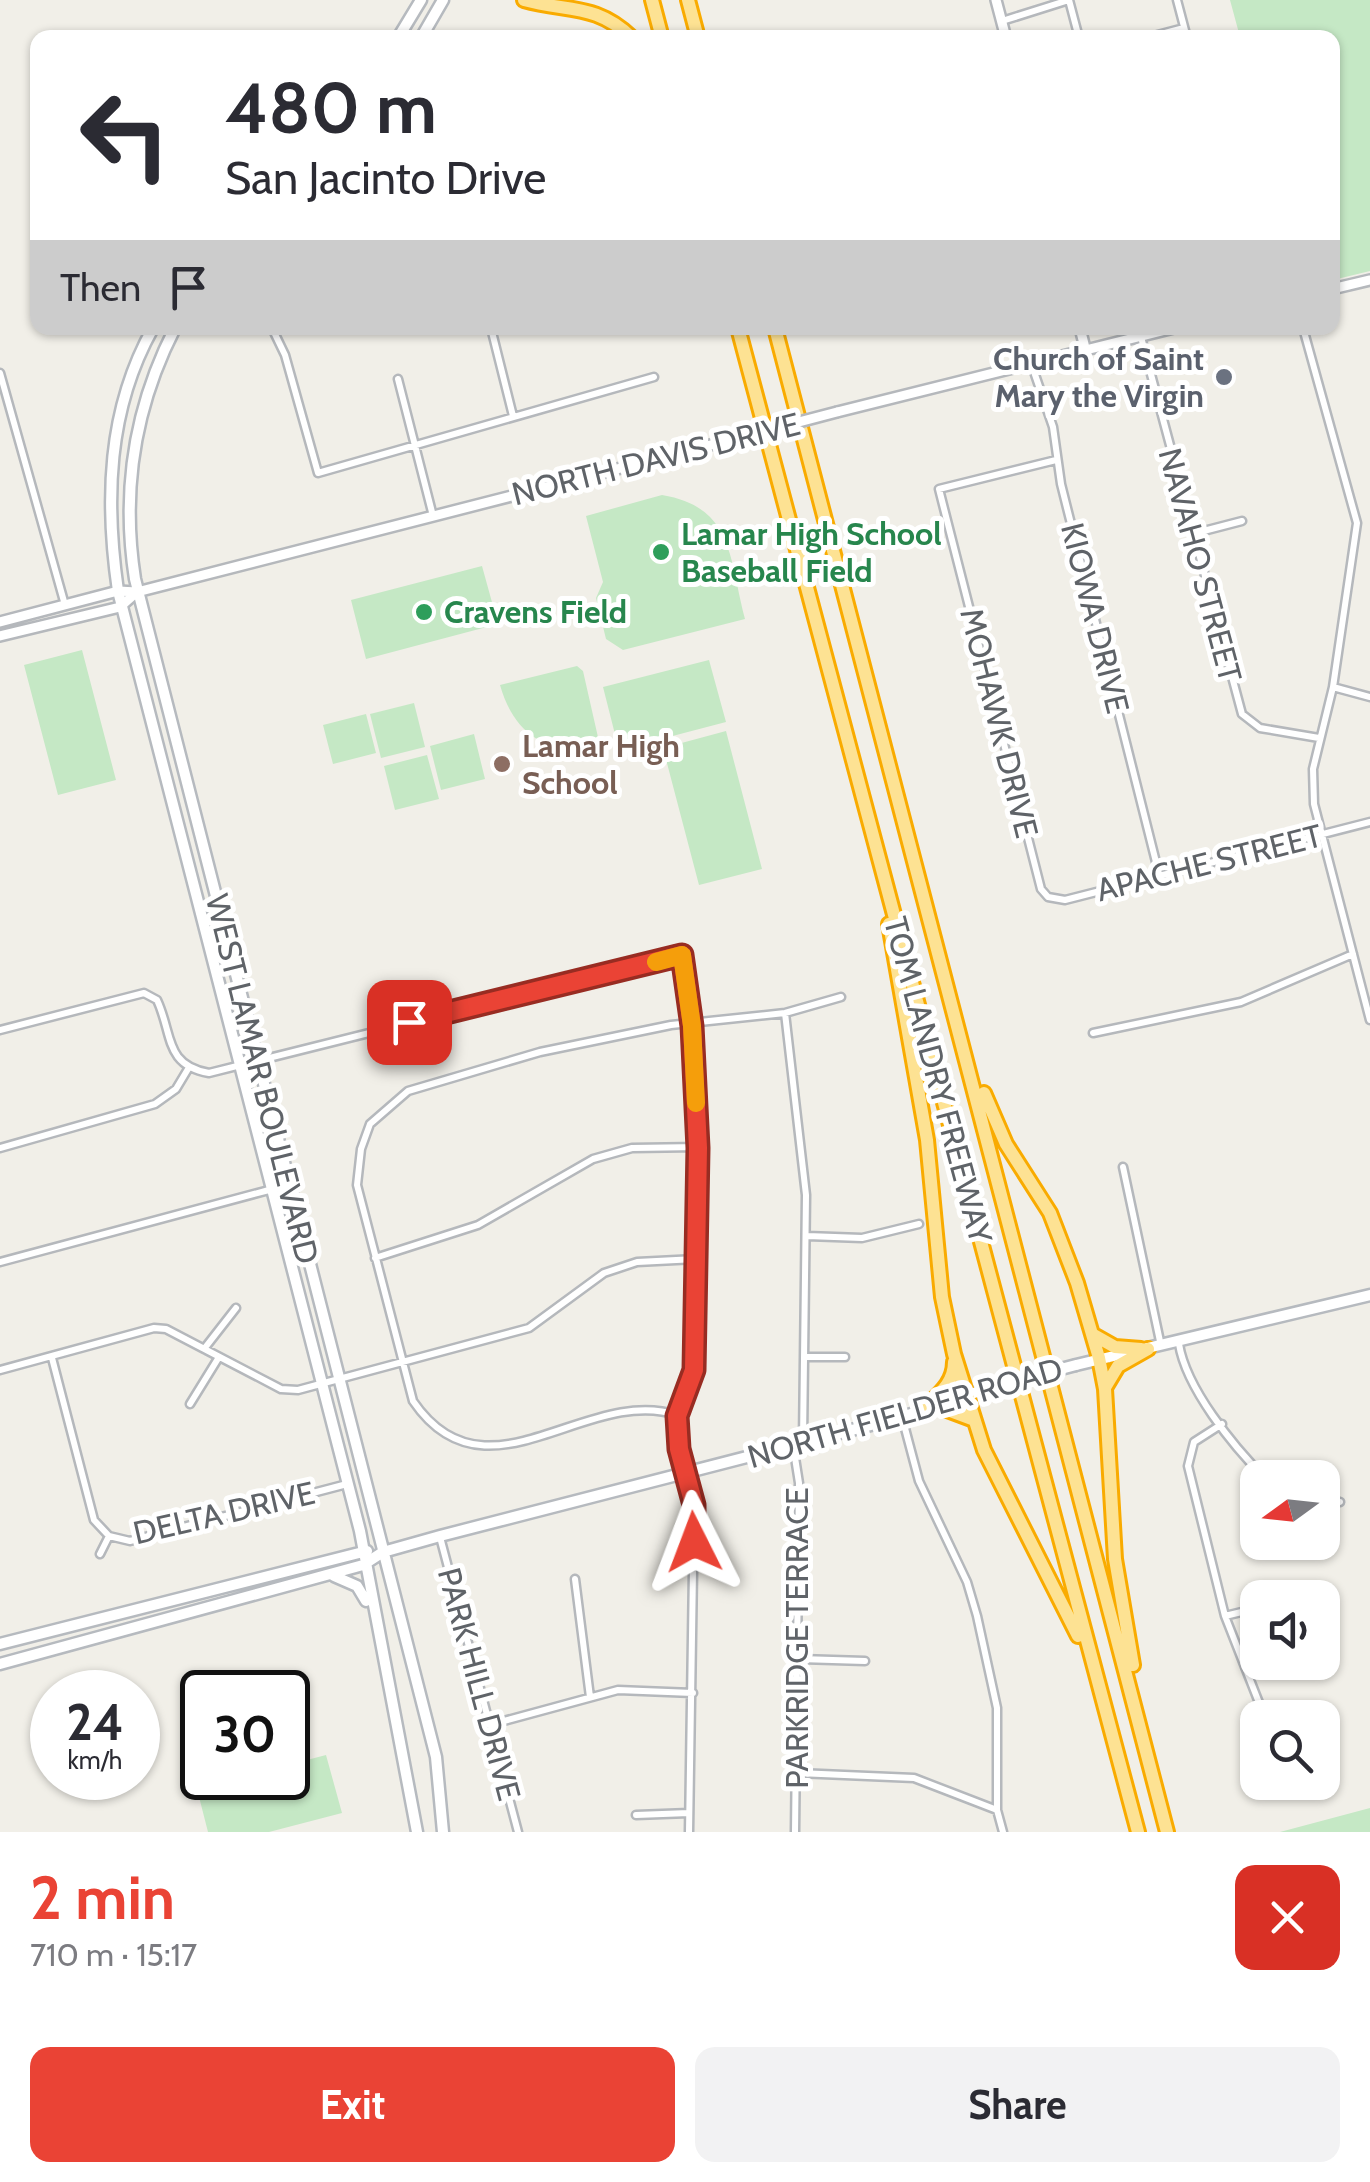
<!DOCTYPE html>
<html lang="en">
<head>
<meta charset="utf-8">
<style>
	:root { --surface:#fff; --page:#f2f2f3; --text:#2b2b33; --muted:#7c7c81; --accent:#ea4335 }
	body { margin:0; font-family:Cabin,sans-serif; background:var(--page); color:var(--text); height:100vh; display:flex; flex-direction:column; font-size:38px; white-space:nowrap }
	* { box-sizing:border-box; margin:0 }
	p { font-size:32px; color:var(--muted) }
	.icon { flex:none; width:55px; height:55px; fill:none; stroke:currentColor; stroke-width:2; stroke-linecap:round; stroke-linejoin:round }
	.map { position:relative; height:1832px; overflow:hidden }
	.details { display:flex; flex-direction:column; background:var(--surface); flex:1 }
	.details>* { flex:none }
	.hud { position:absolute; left:30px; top:30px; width:1310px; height:305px; border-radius:20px; box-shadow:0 2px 8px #0004; background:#fff; color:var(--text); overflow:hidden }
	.needle { width:65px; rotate:255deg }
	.fabs { position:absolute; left:1240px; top:1460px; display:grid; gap:20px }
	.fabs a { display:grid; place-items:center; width:100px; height:100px; border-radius:20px; background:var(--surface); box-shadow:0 2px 8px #0004; font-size:50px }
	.speed { position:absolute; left:30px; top:1670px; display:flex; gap:20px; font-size:50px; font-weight:700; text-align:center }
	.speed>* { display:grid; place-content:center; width:130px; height:130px; border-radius:50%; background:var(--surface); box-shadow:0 2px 8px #0004; line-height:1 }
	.speed small { font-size:25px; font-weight:400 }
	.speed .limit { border:5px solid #111; border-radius:15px; background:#fff; color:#111 }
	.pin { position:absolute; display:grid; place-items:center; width:85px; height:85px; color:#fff; margin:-42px; border-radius:20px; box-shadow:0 5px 15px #0006 }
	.me { position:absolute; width:110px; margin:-55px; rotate:357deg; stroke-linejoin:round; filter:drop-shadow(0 0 8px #0008) }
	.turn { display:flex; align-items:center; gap:35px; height:210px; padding:0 30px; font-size:45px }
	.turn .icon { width:130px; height:130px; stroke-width:2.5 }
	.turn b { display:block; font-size:70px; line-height:85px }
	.then { display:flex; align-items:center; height:95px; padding:0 30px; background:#0003; gap:20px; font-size:38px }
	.round { display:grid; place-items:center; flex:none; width:105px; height:105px; border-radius:20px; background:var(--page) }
	.head { display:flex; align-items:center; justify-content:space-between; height:170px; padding:0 30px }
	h1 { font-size:60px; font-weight:800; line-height:75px; color:var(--accent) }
	.action { display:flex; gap:20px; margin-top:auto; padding:20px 30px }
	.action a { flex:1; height:115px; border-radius:20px; background:var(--accent); color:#fff; font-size:40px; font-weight:800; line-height:115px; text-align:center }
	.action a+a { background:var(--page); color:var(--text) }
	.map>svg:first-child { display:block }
	.green { fill:#c5e8c5 }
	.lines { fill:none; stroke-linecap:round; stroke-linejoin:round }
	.minor-casing { stroke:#b5b8bc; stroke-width:11 }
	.tertiary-casing { stroke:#b5b8bc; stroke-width:14 }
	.secondary-casing { stroke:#b6babf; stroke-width:15 }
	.motorway-casing { stroke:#f9ab00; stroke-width:18 }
	.minor { stroke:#fff; stroke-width:6 }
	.tertiary { stroke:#fff; stroke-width:9 }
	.secondary { stroke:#fff; stroke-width:10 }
	.motorway { stroke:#fde293; stroke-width:12 }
	.tertiary-bridge-casing { stroke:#b5b8bc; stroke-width:14; stroke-linecap:butt }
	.secondary-bridge-casing { stroke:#b6babf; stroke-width:15; stroke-linecap:butt }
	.tertiary-bridge { stroke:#fff; stroke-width:9 }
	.secondary-bridge { stroke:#fff; stroke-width:10 }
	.route-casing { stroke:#982c22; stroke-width:25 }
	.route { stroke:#ea4335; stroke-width:18 }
	.slow { stroke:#f59e0b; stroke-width:18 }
	.worship-dot { fill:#6b7280; stroke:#fff; stroke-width:4 }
	.leisure-dot { fill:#2e9e5b; stroke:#fff; stroke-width:4 }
	.education-dot { fill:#8d6e63; stroke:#fff; stroke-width:4 }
	.labels { text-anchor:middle; stroke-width:10; stroke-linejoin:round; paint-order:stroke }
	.worship-label { font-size:32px; font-weight:bold; fill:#5b616d; stroke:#fff; text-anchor:end }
	.street-label { font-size:32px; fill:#5f6368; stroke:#fff }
	.leisure-label { font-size:32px; font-weight:bold; fill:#27864d; stroke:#fff; text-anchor:start }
	.education-label { font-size:32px; font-weight:bold; fill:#785e54; stroke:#fff; text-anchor:start }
</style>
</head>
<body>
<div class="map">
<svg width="1370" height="1832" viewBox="0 0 1370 1832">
	<rect width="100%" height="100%" fill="#f1efe8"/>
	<path class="green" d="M1230 0H1370V271L1333 280 1332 38 1240 37Z
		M662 495C734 507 729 559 745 619L623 650 606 639 596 598 603 582 586 516Z
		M482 566 498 624 366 659 351 600Z
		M82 650 116 780 58 795 24 665Z
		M709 660 726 722 619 750 603 687Z
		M577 666 583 671 600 746C549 757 514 735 500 685Z
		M414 703 425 747 381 758 370 714Z
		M366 714 376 753 333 764 323 725Z
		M726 731 762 869 699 885 663 748Z
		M474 734 485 779 441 790 430 746Z
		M427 755 439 799 395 810 384 766Z
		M326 1755 342 1813 269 1832H208L197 1789 240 1778H288V1765Z
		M1370 1808V1832H1280Z"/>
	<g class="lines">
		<g class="minor-casing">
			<path id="minor" d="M1069 0 1079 38
				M1177 0 1187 38
				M1002 21 1069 0
				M1146 38 1184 28
				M272 328 285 355 318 473 654 377
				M491 328 513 416
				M1303 328 1357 523 1333 687 1313 769 1314 804 1370 1020
				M1141 337 1242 714 1260 728 1319 738
				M1031 363 1053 427 1061 484 1159 874
				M0 373 65 605
				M398 379 433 516
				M1056 460 939 489 1041 889 1048 897 1065 900 1370 822
				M1192 534 1242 521
				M1333 687 1370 697
				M785 1013 806 1195 803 1441
				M0 1030 144 993 157 1000C173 1034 164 1065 209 1073L681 955 692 1026 699 1147 694 1370 677 1415 679 1449 694 1505 689 1832
				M1093 1033 1241 1002 1353 954
				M0 1148 155 1104 176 1089 188 1069
				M1123 1167 1161 1346
				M807 1236 862 1238 919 1224
				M375 1258 478 1225 593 1159 632 1148 699 1147
				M0 1262 269 1190
				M1179 1344C1186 1388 1233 1446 1265 1478
				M204 1349 236 1308
				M805 1357H845
				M52 1358 94 1520 109 1536 130 1541 347 1484
				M0 1370 154 1328 166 1329 281 1389 298 1390 529 1328 604 1273 637 1262 696 1259
				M190 1404 219 1357
				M677 1415C586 1385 486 1508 413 1401L357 1185 361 1149 370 1124 408 1091 540 1052 671 1025 785 1013 841 997
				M902 1417 919 1481 967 1582 977 1616 997 1708V1810
				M1222 1424 1194 1442 1188 1466 1225 1616 1265 1718
				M793 1445 799 1483 795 1832
				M1322 1500 1340 1502
				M440 1537 518 1832
				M100 1554 109 1536
				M575 1579 590 1697
				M1225 1616 1258 1608
				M800 1659 865 1661
				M489 1725 618 1690 693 1693
				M798 1773 914 1778 997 1810 1003 1832
				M636 1815 689 1813"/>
		</g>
		<g class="tertiary-casing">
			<path id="tertiary" d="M996 0 1006 38
				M1332 289 1370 280
				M1080 328 1085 348
				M837 412 1174 328
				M0 622 118 591 137 592 734 439
				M0 636 120 607 137 592"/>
		</g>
		<g class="secondary-casing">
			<path id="secondary" d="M398 38 421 0
				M421 38 443 0
				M153 328C107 410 105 501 118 591L360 1531 417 1832
				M175 328C134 408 121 490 135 579L436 1757 443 1832
				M1076 1365 1370 1295
				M334 1576 357 1586 366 1601
				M0 1644 367 1551
				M0 1664 363 1565 383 1552 440 1536 902 1417 992 1387"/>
		</g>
		<g class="motorway-casing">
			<path id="motorway" d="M524 0C567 12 596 3 632 38
				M652 0 662 38
				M688 0 698 38
				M738 328 1138 1832
				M775 328 1167 1832
				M889 924 927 1140 942 1297 954 1354 984 1450 1078 1636
				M984 1093 1006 1144 1050 1213 1077 1283 1099 1358 1105 1389 1115 1559 1133 1665
				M1092 1334 1115 1347 1141 1349
				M1106 1386 1118 1366 1148 1349
				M925 1408C939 1394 954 1383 954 1362
				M925 1408H942L974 1420"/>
		</g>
		<use href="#minor" class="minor"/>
		<use href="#tertiary" class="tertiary"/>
		<use href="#secondary" class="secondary"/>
		<use href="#motorway" class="motorway"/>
		<g class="tertiary-bridge-casing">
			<path id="tertiary-bridge" d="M734 439 837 412"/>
		</g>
		<g class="secondary-bridge-casing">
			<path id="secondary-bridge" d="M992 1387 1076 1365"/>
		</g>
		<use href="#tertiary-bridge" class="tertiary-bridge"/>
		<use href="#secondary-bridge" class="secondary-bridge"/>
	</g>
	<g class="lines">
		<g class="route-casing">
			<path id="route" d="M409 1022 682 955 692 1026 698 1148 694 1370 677 1416 679 1449 694 1505V1542"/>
		</g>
		<use href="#route" class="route"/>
		<path class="slow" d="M656 962 682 955 692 1026 696 1103"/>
	</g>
	<circle class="worship-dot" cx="1224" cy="377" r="10"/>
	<g class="leisure-dot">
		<circle cx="661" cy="552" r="10"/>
		<circle cx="424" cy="612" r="10"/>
	</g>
	<circle class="education-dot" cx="502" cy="764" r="10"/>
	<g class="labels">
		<g class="worship-label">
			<text x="1204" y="370">Church of Saint<tspan x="1204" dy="37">Mary the Virgin</tspan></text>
		</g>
		<g class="street-label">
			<text transform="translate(656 459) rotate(-14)" y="11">NORTH DAVIS DRIVE</text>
			<text transform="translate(1200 565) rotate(75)" y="11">NAVAHO STREET</text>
			<text transform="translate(1095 618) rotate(76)" y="11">KIOWA DRIVE</text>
			<text transform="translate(999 723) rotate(76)" y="11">MOHAWK DRIVE</text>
			<text transform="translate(1209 863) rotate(-14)" y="11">APACHE STREET</text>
			<text transform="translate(262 1079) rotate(76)" y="11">WEST LAMAR BOULEVARD</text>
			<text transform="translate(938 1080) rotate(75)" y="11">TOM LANDRY FREEWAY</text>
			<text transform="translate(905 1413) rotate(-16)" y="11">NORTH FIELDER ROAD</text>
			<text transform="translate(224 1513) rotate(-13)" y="11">DELTA DRIVE</text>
			<text transform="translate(797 1638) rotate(-90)" y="11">PARKRIDGE TERRACE</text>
			<text transform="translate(479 1684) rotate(75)" y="11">PARK HILL DRIVE</text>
		</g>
		<g class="leisure-label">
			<text x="681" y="545">Lamar High School<tspan x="681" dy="37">Baseball Field</tspan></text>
			<text x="444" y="623">Cravens Field</text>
		</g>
		<g class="education-label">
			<text x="522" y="757">Lamar High<tspan x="522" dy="37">School</tspan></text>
		</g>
	</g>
</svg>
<div class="fabs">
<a><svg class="needle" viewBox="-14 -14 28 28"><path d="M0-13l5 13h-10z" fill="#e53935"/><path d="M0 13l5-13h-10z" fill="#7c7c81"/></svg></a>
<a><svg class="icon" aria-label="sound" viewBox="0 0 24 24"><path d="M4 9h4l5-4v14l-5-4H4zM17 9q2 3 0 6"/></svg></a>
<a><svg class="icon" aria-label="search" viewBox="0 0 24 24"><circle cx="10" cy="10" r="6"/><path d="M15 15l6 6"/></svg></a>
</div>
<div class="speed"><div>24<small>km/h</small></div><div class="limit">30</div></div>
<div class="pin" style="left:409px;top:1022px;background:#d93025"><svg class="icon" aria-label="arrive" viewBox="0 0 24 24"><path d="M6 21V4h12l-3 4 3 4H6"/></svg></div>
<svg class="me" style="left:694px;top:1542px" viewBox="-20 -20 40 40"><path d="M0-17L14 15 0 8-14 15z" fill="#ea4335" stroke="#fff" stroke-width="4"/></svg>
<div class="hud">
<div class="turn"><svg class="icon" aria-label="left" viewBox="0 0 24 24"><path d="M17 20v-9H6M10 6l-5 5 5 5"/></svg><div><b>480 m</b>San Jacinto Drive</div></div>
<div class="then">Then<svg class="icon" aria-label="arrive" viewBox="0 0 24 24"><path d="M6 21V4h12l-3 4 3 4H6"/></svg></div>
</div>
</div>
<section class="details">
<div class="head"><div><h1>2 min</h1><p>710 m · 15:17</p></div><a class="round" style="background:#d93025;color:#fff"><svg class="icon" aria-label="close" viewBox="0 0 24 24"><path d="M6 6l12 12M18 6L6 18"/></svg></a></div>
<div class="action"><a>Exit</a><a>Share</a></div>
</section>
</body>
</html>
